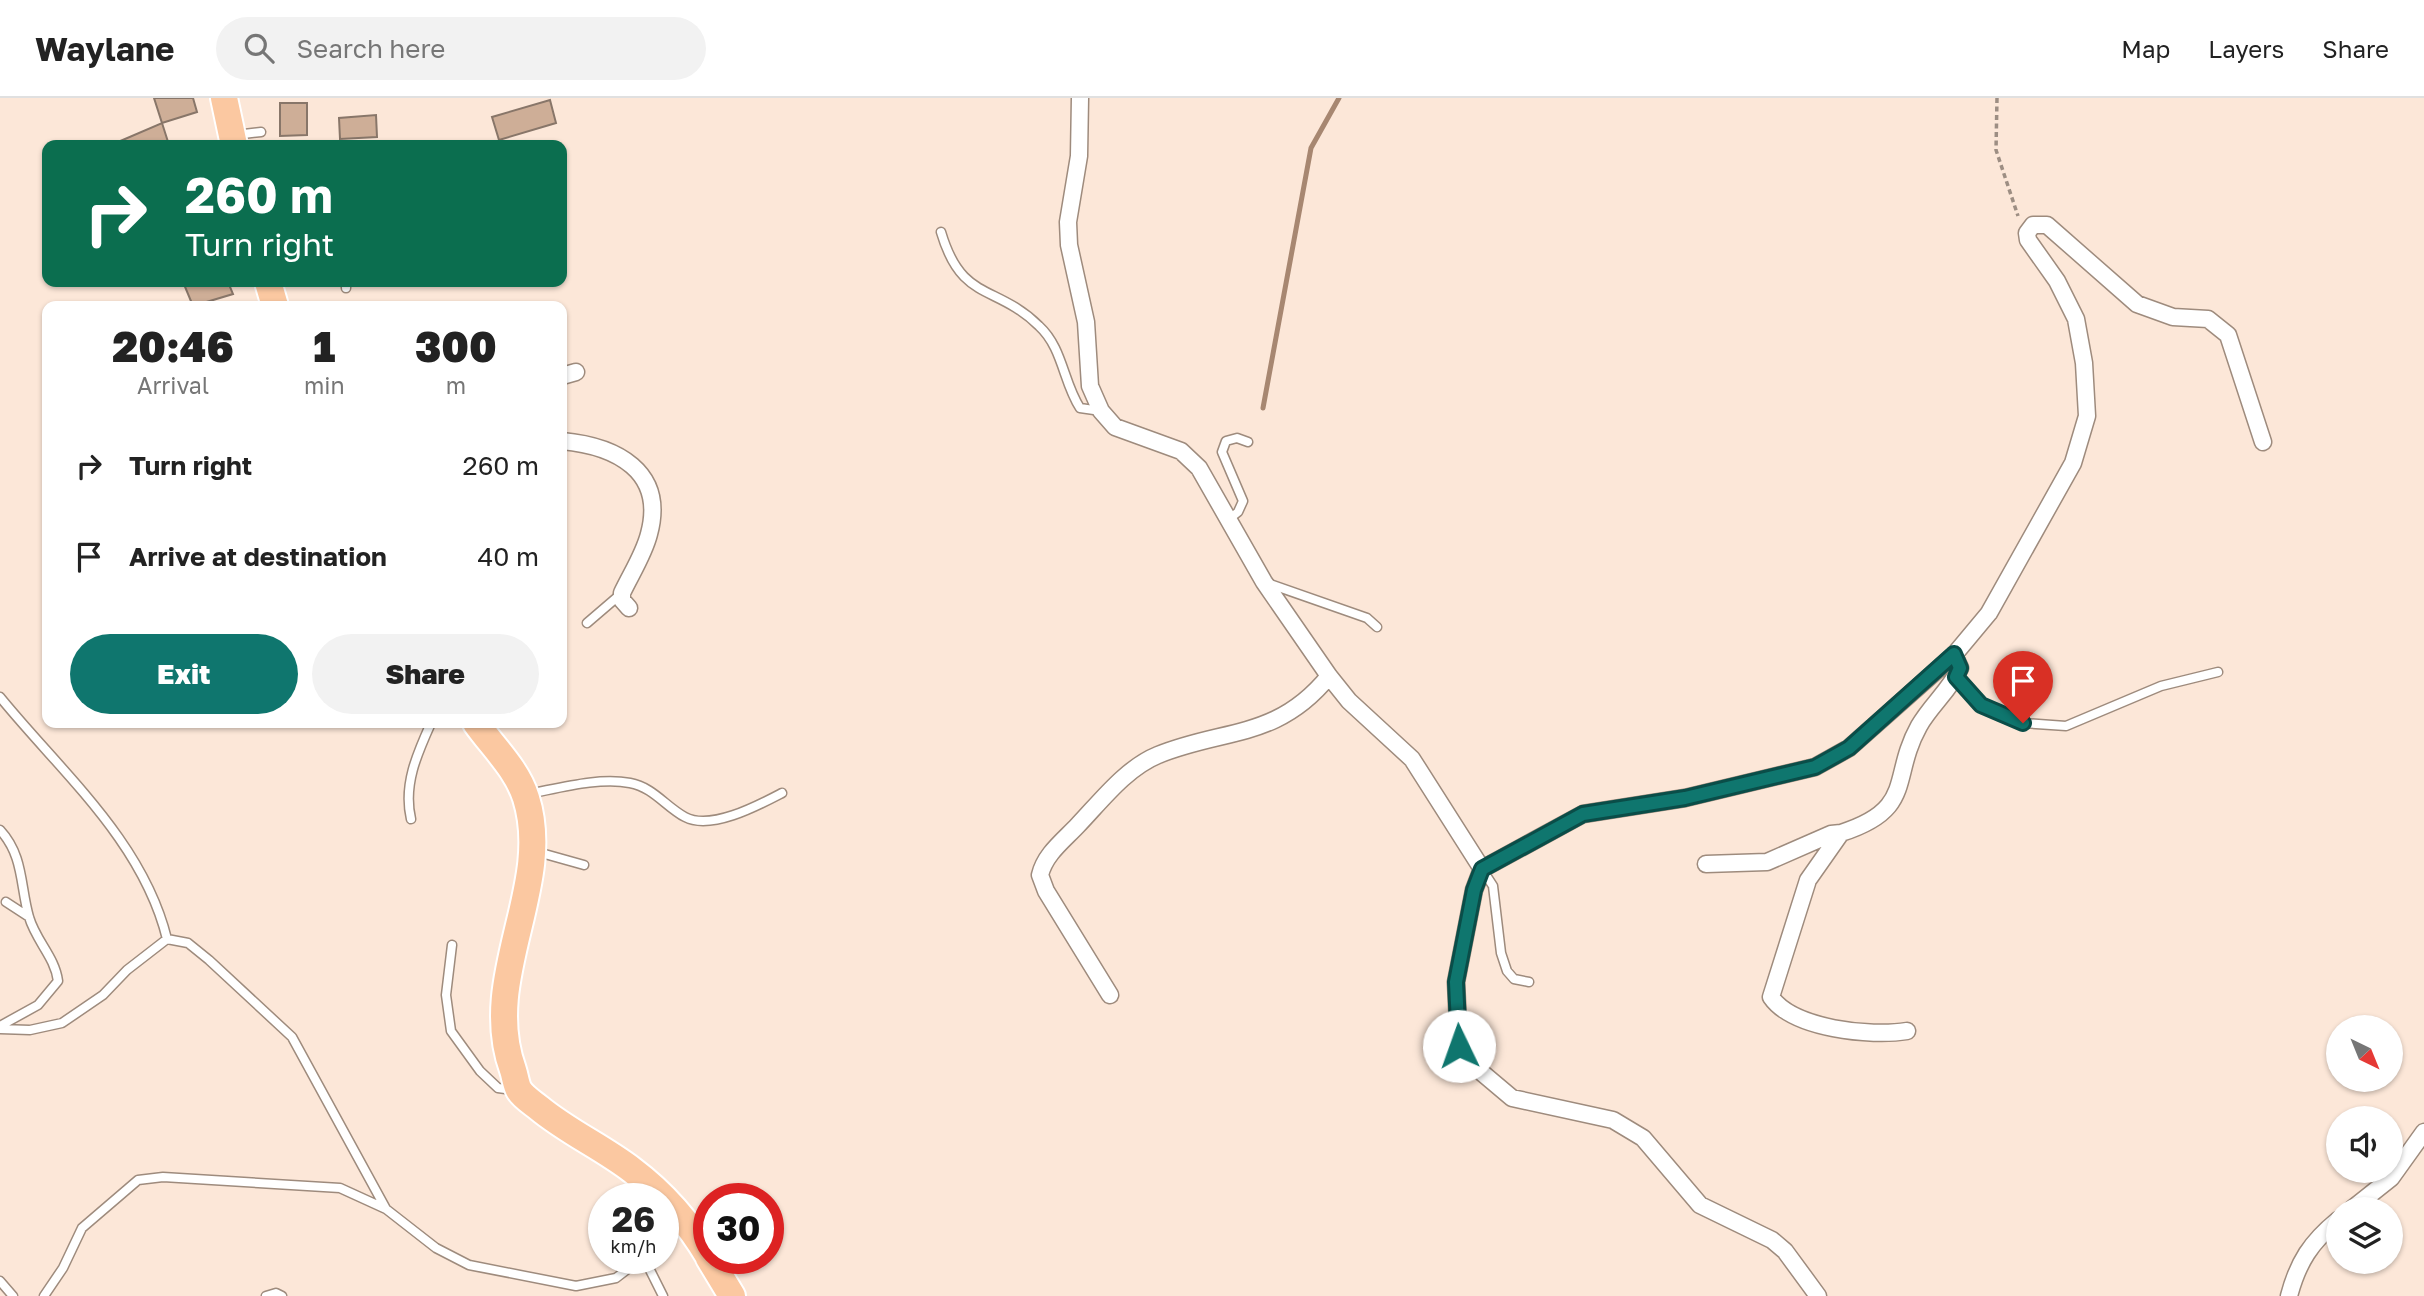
<!DOCTYPE html>
<html lang="en">
<head>
<meta charset="utf-8">
<style>
	:root { --surface:#fff; --page:#f2f2f2; --text:#222; --muted:#767676; --line:#e0e0e0; --accent:#0f766e }
	body { margin:0; font-family:"Golos Text",sans-serif; background:var(--page); color:var(--text); height:100vh; display:flex; flex-direction:column; font-size:26px; white-space:nowrap }
	* { box-sizing:border-box; margin:0 }
	p { font-size:23px; color:var(--muted) }
	.icon { flex:none; width:38px; height:38px; fill:none; stroke:currentColor; stroke-width:2; stroke-linecap:round; stroke-linejoin:round }
	.map { position:relative; flex:1; overflow:hidden }
	.drawer { position:absolute; left:42px; top:203px; width:525px; height:427px; display:flex; flex-direction:column; background:var(--surface); border-radius:14px; box-shadow:0 2px 5px #0004 }
	.drawer>* { flex:none }
	.hud { position:absolute; left:42px; top:42px; width:525px; height:147px; border-radius:14px; box-shadow:0 2px 5px #0004; background:#0b6e4f; color:#fff; overflow:hidden }
	.needle { width:46px; rotate:137deg }
	.fabs { position:absolute; left:2326px; top:917px; display:grid; gap:14px }
	.fabs a { display:grid; place-items:center; width:77px; height:77px; border-radius:50%; background:var(--surface); box-shadow:0 2px 5px #0004; font-size:35px }
	.speed { position:absolute; left:588px; top:1085px; display:flex; gap:14px; font-size:35px; font-weight:700; text-align:center }
	.speed>* { display:grid; place-content:center; width:91px; height:91px; border-radius:50%; background:var(--surface); box-shadow:0 2px 5px #0004; line-height:1 }
	.speed small { font-size:18px; font-weight:400 }
	.speed .limit { border:10px solid #d22; background:#fff; color:#111 }
	.pin { position:absolute; display:grid; place-items:center; width:60px; height:60px; color:#fff; margin:-72px -30px; border-radius:50% 50% 50% 0; rotate:-45deg; box-shadow:0 0 7px #0007 }
	.pin .icon { rotate:45deg }
	.me { position:absolute; width:77px; margin:-38px; rotate:357deg; stroke-linejoin:round; filter:drop-shadow(0 0 5px #0008) }
	.turn { display:flex; align-items:center; gap:24px; height:147px; padding:0 28px; font-size:32px }
	.turn .icon { width:91px; height:91px; stroke-width:2.5 }
	.turn b { display:block; font-size:49px; line-height:60px }
	.eta { display:flex; justify-content:space-evenly; align-items:center; height:119px; text-align:center }
	.eta b { font-size:42px; font-weight:800; line-height:49px }
	.primary-button { display:flex; gap:14px; margin-top:auto; padding:14px 28px }
	.primary-button a { flex:1; height:80px; border-radius:42px; background:var(--accent); color:#fff; font-size:28px; font-weight:800; line-height:80px; text-align:center }
	.primary-button a+a { background:var(--page); color:var(--text) }
	ul { padding:0; list-style:none }
	li { display:flex; align-items:center; gap:21px; height:91px; padding:0 28px }
	li div { flex:1 }
	li b { display:block; font-size:26px }
	li em { font-style:normal }
	header { display:flex; align-items:center; gap:42px; box-sizing:border-box; height:98px; padding:0 35px; background:var(--surface); border-bottom:2px solid var(--line) }
	header strong { font-size:33px }
	nav { display:flex; gap:38px; margin-inline-start:auto; font-size:24px }
	.search { width:490px; height:63px; background:var(--page); display:flex; align-items:center; gap:18px; box-sizing:border-box; padding:0 24px; border-radius:38px; color:var(--muted); font-size:26px }
	.map>svg:first-child { display:block }
	.lines { fill:none; stroke-linecap:round; stroke-linejoin:round }
	.stream { stroke:#a78771; stroke-width:5 }
	.building { fill:#ceae97; stroke:#887669; stroke-width:2 }
	.lane-casing { stroke:#9e8b7d; stroke-width:11 }
	.street-casing { stroke:#9e8b7d; stroke-width:19 }
	.primary-casing { stroke:#fff; stroke-width:30 }
	.path { stroke:#9d8e83; stroke-width:3.5; stroke-dasharray:5 3.5; stroke-linecap:butt }
	.lane { stroke:#fff; stroke-width:8 }
	.street { stroke:#fff; stroke-width:16 }
	.primary { stroke:#fbc8a1; stroke-width:26 }
	.route-casing { stroke:#0a4d48; stroke-width:18 }
	.route { stroke:#0f766e; stroke-width:12 }
</style>
</head>
<body>
<header>
<strong>Waylane</strong>
<div class="search"><svg class="icon" aria-label="search" viewBox="0 0 24 24"><circle cx="10" cy="10" r="6"/><path d="M15 15l6 6"/></svg>Search here</div>
<nav><a>Map</a><a>Layers</a><a>Share</a></nav>
</header>
<div class="map">
<svg width="2424" height="1198" viewBox="0 0 2424 1198">
	<rect width="100%" height="100%" fill="#fce7d8"/>
	<g class="lines">
		<path class="stream" d="M1263 310 1311 50 1339 0"/>
	</g>
	<path class="building" d="M154 0H193L197 14 162 25Z
		M550 2 556 25 499 42 492 19Z
		M280 5H307V37L280 38Z
		M376 17 377 39 340 41 339 20Z
		M162 25 169 47H111Z
		M183 184H228L233 196 193 208Z"/>
	<g class="lines">
		<g class="lane-casing">
			<path id="lane" d="M235 37 261 34
				M941 134C962 205 995 185 1039 228 1063 250 1063 284 1080 310L1101 313
				M346 184V190
				M1228 422 1238 414 1243 403 1222 354 1226 343 1237 340 1248 344
				M1267 485 1367 520 1377 529
				M587 525 622 495
				M1956 579 1981 607 2023 625 2066 628 2161 588 2218 574
				M0 599C61 674 143 743 167 841
				M528 696C560 690 599 679 630 685 653 689 666 709 685 719 711 733 759 707 782 695
				M411 721C403 687 417 656 431 625
				M0 732C24 758 20 788 29 819 36 843 55 859 58 883L38 907 0 928
				M534 753 584 767
				M1482 771 1493 788 1501 855 1507 873 1514 881 1529 884
				M6 804 29 819
				M452 847 446 897 451 933 480 973 498 990 513 992
				M0 931 30 932 62 925 103 897 127 872 167 841 188 845 209 862 292 939 386 1111 436 1150 469 1167 576 1188 616 1180 642 1160
				M663 1130 672 1117
				M644 1160 663 1198
				M0 1183 13 1198
				M44 1198 63 1170 82 1130 138 1082 163 1079 340 1090 386 1111
				M266 1198 276 1195 282 1198"/>
		</g>
		<g class="street-casing">
			<path id="street" d="M1080 0 1079 58 1068 124 1069 147 1086 224 1090 288 1101 313 1115 329 1181 353 1199 370 1264 484 1329 578 1349 603 1412 661 1482 771 1474 792 1456 884 1459 948 1474 968 1512 1000 1613 1022 1643 1040 1700 1107 1772 1142 1785 1153 1818 1198
				M562 278 576 274
				M562 343C616 348 666 373 649 436 644 456 631 476 622 495V502L629 510
				M1841 735C1916 711 1890 680 1919 628 1931 607 1950 592 1960 570L1954 557
				M1706 766 1767 764 1831 736 1841 735 1808 782 1771 899C1793 931 1871 939 1907 933
				M1482 771 1583 716 1685 700 1815 669 1849 650 1954 557 1989 515 2073 365 2087 318 2084 265 2076 221 2057 183 2028 142 2027 135 2033 127H2047L2137 206 2173 219 2208 221 2228 237 2263 344
				M1110 897 1046 793 1040 777C1045 756 1063 743 1078 727 1101 703 1126 670 1158 657 1224 630 1277 642 1329 578
				M2352 1111 2391 1080 2424 1034
				M2289 1198C2298 1164 2311 1144 2338 1122"/>
		</g>
		<g class="primary-casing">
			<path id="primary" d="M224 0 234 47
				M268 184 275 208
				M476 625C493 649 517 671 526 700 554 789 479 879 513 972 515 978 516 987 519 992 523 999 533 1005 539 1010 568 1034 602 1049 632 1072 664 1096 689 1125 709 1159
				M709 1160 732 1198"/>
		</g>
		<path class="path" d="M1997 0 1996 52 2018 118"/>
		<use href="#lane" class="lane"/>
		<use href="#street" class="street"/>
		<use href="#primary" class="primary"/>
	</g>
	<g class="lines">
		<g class="route-casing">
			<path id="route" d="M1459 948 1456 884 1474 792 1482 771 1583 716 1685 700 1815 669 1849 650 1954 556 1960 570 1956 579 1981 607 2023 625"/>
		</g>
		<use href="#route" class="route"/>
	</g>
</svg>
<div class="fabs">
<a><svg class="needle" viewBox="-14 -14 28 28"><path d="M0-13l5 13h-10z" fill="#e53935"/><path d="M0 13l5-13h-10z" fill="#767676"/></svg></a>
<a><svg class="icon" aria-label="sound" viewBox="0 0 24 24"><path d="M4 9h4l5-4v14l-5-4H4zM17 9q2 3 0 6"/></svg></a>
<a><svg class="icon" aria-label="layers" viewBox="0 0 24 24"><path d="M12 4l9 5-9 5-9-5zM3 14l9 5 9-5"/></svg></a>
</div>
<div class="speed"><div>26<small>km/h</small></div><div class="limit">30</div></div>
<div class="pin" style="left:2023px;top:625px;background:#d93025"><svg class="icon" aria-label="arrive" viewBox="0 0 24 24"><path d="M6 21V4h12l-3 4 3 4H6"/></svg></div>
<svg class="me" style="left:1459px;top:948px" viewBox="-20 -20 40 40"><circle r="19" fill="#fff"/><path d="M0-13L10 11 0 6-10 11z" fill="#0f766e"/></svg>
<div class="hud">
<div class="turn"><svg class="icon" aria-label="right" viewBox="0 0 24 24"><path d="M7 20v-9h11M14 6l5 5-5 5"/></svg><div><b>260 m</b>Turn right</div></div>
</div>
<section class="drawer">
<div class="eta">
<div><b>20:46</b><p>Arrival</p></div>
<div><b>1</b><p>min</p></div>
<div><b>300</b><p>m</p></div>
</div>
<ul>
<li><svg class="icon" aria-label="right" viewBox="0 0 24 24"><path d="M7 20v-9h11M14 6l5 5-5 5"/></svg><div><b>Turn right</b></div><em>260 m</em></li>
<li><svg class="icon" aria-label="arrive" viewBox="0 0 24 24"><path d="M6 21V4h12l-3 4 3 4H6"/></svg><div><b>Arrive at destination</b></div><em>40 m</em></li>
</ul>
<div class="primary-button"><a>Exit</a><a>Share</a></div>
</section>
</div>
</body>
</html>
